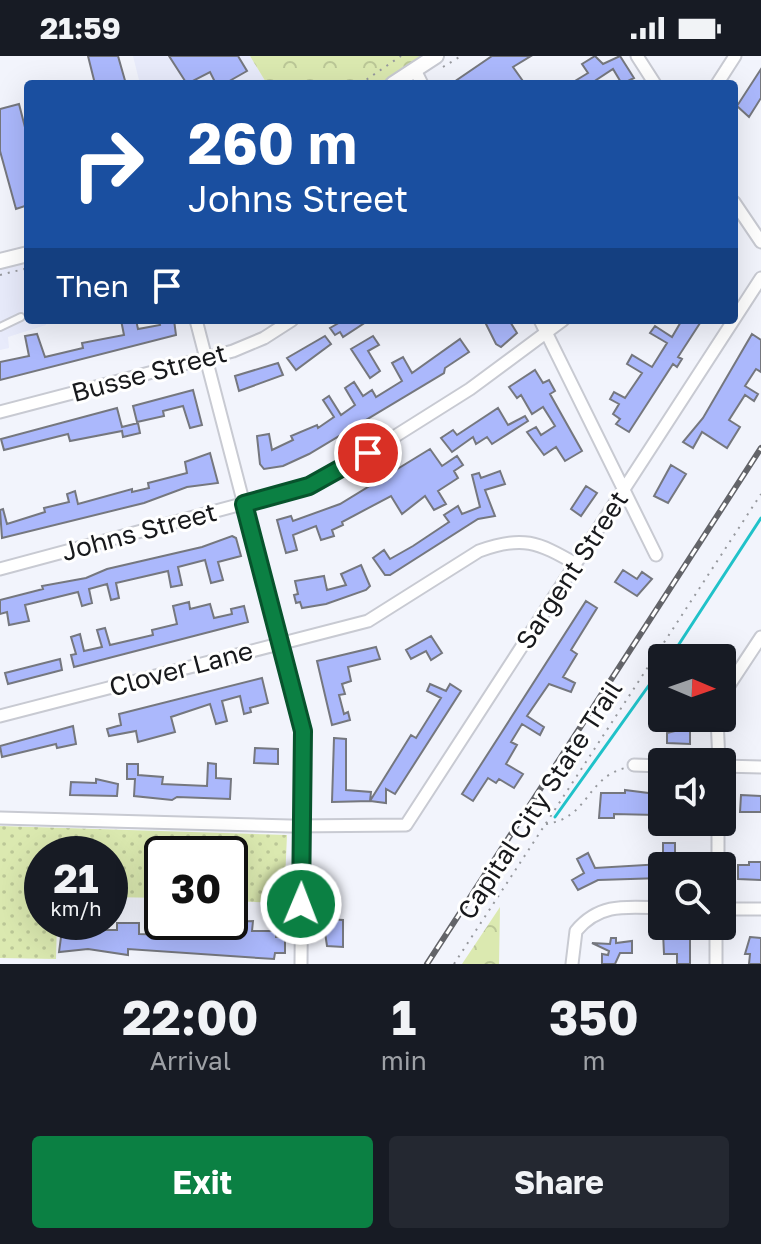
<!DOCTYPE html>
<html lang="en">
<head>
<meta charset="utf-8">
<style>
	:root { --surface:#171b24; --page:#242831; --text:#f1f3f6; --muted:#9ea1a6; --accent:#0b8043 }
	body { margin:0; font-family:"Golos Text",sans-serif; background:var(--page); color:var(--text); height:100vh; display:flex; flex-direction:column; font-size:30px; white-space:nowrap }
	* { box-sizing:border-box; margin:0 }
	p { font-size:26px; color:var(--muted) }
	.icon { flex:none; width:44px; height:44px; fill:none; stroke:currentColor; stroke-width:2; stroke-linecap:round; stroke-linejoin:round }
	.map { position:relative; height:908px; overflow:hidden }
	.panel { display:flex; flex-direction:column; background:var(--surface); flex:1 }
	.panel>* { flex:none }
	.hud { position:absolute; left:24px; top:24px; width:714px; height:244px; border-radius:8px; box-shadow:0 8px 32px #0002; background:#1a4fa0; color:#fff; overflow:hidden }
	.needle { width:52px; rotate:92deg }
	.fabs { position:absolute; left:648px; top:588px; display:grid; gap:16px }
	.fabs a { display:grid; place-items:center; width:88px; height:88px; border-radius:8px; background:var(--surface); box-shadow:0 8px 32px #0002; font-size:40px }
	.speed { position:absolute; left:24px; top:780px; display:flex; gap:16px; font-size:40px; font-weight:700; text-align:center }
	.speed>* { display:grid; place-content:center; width:104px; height:104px; border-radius:50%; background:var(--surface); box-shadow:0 8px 32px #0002; line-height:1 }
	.speed small { font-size:20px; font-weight:400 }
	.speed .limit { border:4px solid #111; border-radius:12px; background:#fff; color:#111 }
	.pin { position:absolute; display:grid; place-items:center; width:68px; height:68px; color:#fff; margin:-34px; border:4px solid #fff; border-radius:50%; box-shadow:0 2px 8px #0007 }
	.me { position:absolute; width:88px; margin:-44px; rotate:1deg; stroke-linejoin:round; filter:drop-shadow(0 0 6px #0008) }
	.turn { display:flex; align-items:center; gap:28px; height:168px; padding:0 32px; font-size:36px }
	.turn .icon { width:104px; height:104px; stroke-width:2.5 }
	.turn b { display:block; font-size:56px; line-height:68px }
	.then { display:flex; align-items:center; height:76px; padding:0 32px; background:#0003; gap:16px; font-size:30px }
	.eta { display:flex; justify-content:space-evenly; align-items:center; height:136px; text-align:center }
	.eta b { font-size:48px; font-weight:700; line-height:56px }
	.cta { display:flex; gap:16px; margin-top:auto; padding:16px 32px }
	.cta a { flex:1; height:92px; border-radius:8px; background:var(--accent); color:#fff; font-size:32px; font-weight:700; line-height:92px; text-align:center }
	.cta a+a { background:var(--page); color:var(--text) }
	.status { display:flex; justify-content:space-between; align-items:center; height:56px; padding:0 40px; background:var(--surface); direction:ltr }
	.status svg { height:22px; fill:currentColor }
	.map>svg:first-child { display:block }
	.built { fill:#e8ebfb }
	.grass { fill:url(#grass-dots) }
	.park { fill:url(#park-crowns) }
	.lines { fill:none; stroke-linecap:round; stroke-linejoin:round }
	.stream { stroke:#20c2c9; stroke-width:3 }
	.building { fill:#abb8fc; stroke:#75777e; stroke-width:2 }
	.service-casing { stroke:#c8cad2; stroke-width:10 }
	.minor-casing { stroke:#c8cad2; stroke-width:15 }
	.tertiary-casing { stroke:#c8cad2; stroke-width:18 }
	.path { stroke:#97999e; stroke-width:2; stroke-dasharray:2 6; stroke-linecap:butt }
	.service { stroke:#fff; stroke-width:6 }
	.minor { stroke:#fff; stroke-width:11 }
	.tertiary { stroke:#fff; stroke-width:14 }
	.rail-casing { stroke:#636469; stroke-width:6 }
	.rail { stroke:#fff; stroke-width:3; stroke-dasharray:9; stroke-linecap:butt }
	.route-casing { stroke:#07532c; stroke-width:20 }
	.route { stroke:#0b8043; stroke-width:14 }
	.labels { text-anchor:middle; stroke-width:6; stroke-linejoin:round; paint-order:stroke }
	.street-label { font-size:26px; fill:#18191c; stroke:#fff }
</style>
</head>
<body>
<div class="status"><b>21:59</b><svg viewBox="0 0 49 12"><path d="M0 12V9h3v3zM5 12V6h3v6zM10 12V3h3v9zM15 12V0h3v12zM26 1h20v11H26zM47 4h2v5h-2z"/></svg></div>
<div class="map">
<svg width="761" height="908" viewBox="0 0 761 908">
	<defs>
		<pattern id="grass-dots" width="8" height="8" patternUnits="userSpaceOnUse" patternTransform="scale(2)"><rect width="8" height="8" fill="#dbe9b0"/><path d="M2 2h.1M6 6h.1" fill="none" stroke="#bbc797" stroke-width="1.8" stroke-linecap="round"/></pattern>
		<pattern id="park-crowns" width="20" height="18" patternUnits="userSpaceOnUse" patternTransform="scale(2)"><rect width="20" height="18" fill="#dbe9b0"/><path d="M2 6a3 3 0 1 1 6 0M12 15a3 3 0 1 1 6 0" fill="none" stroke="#bbc797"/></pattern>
	</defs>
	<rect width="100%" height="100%" fill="#f2f4fc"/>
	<path class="built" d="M133 0H250L267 28H140Z
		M28 201V264H45L46 269 8 281 9 292 0 294V205Z"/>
	<path class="grass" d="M0 770 287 779 284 847 230 845V798H162V842L110 841V798H42V866H57L56 903 0 902Z"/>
	<path class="park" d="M250 0H436L393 28H267Z
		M500 851 499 908H462Z"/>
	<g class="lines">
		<path class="stream" d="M670 602 761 462
			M555 761 662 611"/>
	</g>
	<path class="building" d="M88 0H118L126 28H95Z
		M169 0H238L247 15 224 28H216L210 16 187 28Z
		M492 0H531L513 11 525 28H451Z
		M595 0 603 8 620 0 634 22 622 28 613 13 590 28H570L588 17 582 8Z
		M761 13V42L749 61 737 50Z
		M19 48 28 83V149L16 153 0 95V53Z
		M121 264H136L138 273 160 269 159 264H174L176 279 0 324V306L29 300 25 280 37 278 45 301 83 292 82 287 124 279Z
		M344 264H369L343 281 340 276 335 279 330 272Z
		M484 264H509L517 277 501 291 496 288Z
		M682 264H702L678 301 682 303 677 311 673 308 629 376 616 368 620 363 613 358 619 348 610 343 614 336 625 342 642 317 627 308 632 299 652 311 667 287 650 277 655 270 672 281Z
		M752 278 761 284V316L756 313 745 330 758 338 754 345 745 339 729 364 740 371 727 392 702 376 693 392 683 386 703 362Z
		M325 280 331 288 296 314 287 302Z
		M373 280 379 289 368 295 380 315 370 322 351 293Z
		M460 283 469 296 445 312 444 317 309 398 283 410 264 413 260 408 257 380 269 378 272 394 293 384 291 380 317 369 318 372 334 361 323 344 329 340 341 359 355 349 345 332 354 326 363 340 372 334 376 341 402 325 392 307 403 301 412 317Z
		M278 307 283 319 239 335 235 320Z
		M535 314 543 327 549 324 555 335 550 338 582 395 565 405 556 391 544 399 527 376 536 371 541 379 555 370 543 351 532 358 521 339 517 342 509 331Z
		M193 334 202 369 190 372 183 350 163 355 164 360 137 366 133 350Z
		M117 352 122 371 138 367 140 377 123 381 122 375 70 385 68 378 4 394 1 383Z
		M498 352 508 369 525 360 528 365 492 388 487 381 476 388 473 381 452 396 441 382 453 374 457 379Z
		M430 393 442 410 457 400 463 409 454 415 458 422 438 435 446 448 434 454 425 440 402 458 391 440 342 466 343 469 332 474 334 480 321 484 316 470 293 479 297 494 286 497 277 464 291 460 293 465 340 448Z
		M210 397 218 427 187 431 144 447 2 482 0 454 3 453 7 468 45 456 44 452 69 446 67 438 75 435 78 448 132 433V436L149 432 148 427 187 417 185 406Z
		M671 409 686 418 668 447 654 440Z
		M500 415 505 428 485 434 495 460 478 463 390 519H385L373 502 384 494 390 503 413 490 449 466 444 459 458 450 462 458 480 451 472 419 479 417 481 422Z
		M586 430 597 437 581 460 571 453Z
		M232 480 236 482 241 500 218 506 223 524 211 527 205 504 178 511 182 529 171 531 168 515 116 527 119 542 111 544 107 528 89 533 92 547 82 550 78 536 25 549 29 565 9 569 7 556 0 558V544L43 533 42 530 86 522 107 513 202 491Z
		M361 509 370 530 366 534 326 548 302 552 300 546 296 547 294 539 298 538 295 525 324 520 327 534 346 529 341 518Z
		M623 514 637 523 642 516 652 523 637 540 615 526Z
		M586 545 597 552 571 594 577 598 563 621 575 627 571 636 549 628 527 660 544 671 540 679 522 668 511 686 517 689 506 708 523 718 514 732 499 723 496 727 488 722 473 745 462 738Z
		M189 546 190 553 210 548 214 562 232 558 231 553 244 550 248 566 74 611 71 599 76 598 71 581 80 578 84 595 102 591 97 574 105 572 110 589 153 579 152 574 177 568 173 550Z
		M431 580 442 597 431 604 426 595 411 603 406 594Z
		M376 591 380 603 348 611 351 625 342 628 345 638 339 639 344 658 348 656 350 664 332 669 317 605Z
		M60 603 62 614 8 628 5 617Z
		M262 622 268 647 250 652 251 656 244 658 240 640 222 645 227 665 216 668 210 648 171 661 175 676 138 686 136 675 109 680 107 673 121 669 119 658Z
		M430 628 446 635 450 628 461 635 395 738 386 733V747L370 745 411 679 416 682 441 642 427 635Z
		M677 662H690V688L667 687V677L679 674Z
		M73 670 76 688 57 692 56 688 2 701 0 690Z
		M334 682 346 683V734L371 736 370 745 332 746Z
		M255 692 278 693V708L254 707Z
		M208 707 216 708V722L231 723 230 743 177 741 172 744 134 740 135 723H127V708H138V719L163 721 162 728 207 730Z
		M96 723 118 728 117 740 70 739 71 726 96 727Z
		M625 734 656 738V759L614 758V762H599L601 737H625Z
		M741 739 761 740V756H740Z
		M663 787H675V802L698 803V810H663Z
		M588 797 595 812 662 808V822L598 824 578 834 572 824 584 817 577 803Z
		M749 806H761V824L738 823V809H749Z
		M323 863 343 864V891L327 890Z
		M253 865 252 875H276V881H285V897H275L274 903 128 893V899L88 893 59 896 63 866H85V874H117V867H139V878L172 879V873L181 874V866H189V873H197V879H228V866Z
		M677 872H690V908H677V898H664L663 876 677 877Z
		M750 881 761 882V908H749L750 898H745Z
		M611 882H616V887L632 885V897H620L615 908H602V898L608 899 609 895 592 887 610 888Z"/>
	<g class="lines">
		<g class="service-casing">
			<path id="service" d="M0 271 21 261"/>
		</g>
		<g class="minor-casing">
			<path id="minor" d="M637 0 655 28
				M415 14 422 28
				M717 28 735 0
				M734 146 761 186
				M196 264 303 675 301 908
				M540 264 656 499
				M0 356 233 295 264 282 292 264
				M0 513 309 430 343 413 470 333 563 264
				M722 640 761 581
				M0 660 368 565 479 495C522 479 538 486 576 508
				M717 662 719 706
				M634 709 662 710
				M722 710 761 711
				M0 762 290 770 406 769 761 222
				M718 810V766
				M722 853H761
				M572 908 576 875C600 846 628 851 662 852
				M716 908V870"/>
		</g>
		<g class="tertiary-casing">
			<path id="tertiary" d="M393 28 436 0
				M0 205 28 198"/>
		</g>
		<path class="path" d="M443 11 461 0
			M360 28 401 0
			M0 219 28 212
			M546 768C589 762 586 722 625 712
			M454 908 761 438"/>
		<use href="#service" class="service"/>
		<use href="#minor" class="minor"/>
		<use href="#tertiary" class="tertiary"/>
		<g class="rail-casing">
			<path id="rail" d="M427 908 761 392"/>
		</g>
		<use href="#rail" class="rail"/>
	</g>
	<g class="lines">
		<g class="route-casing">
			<path id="route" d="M301 848 303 675 244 448 309 430 368 397"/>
		</g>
		<use href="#route" class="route"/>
	</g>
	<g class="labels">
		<g class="street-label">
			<text transform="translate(149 317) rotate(-15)" y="9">Busse Street</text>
			<text transform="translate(139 476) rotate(-15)" y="9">Johns Street</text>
			<text transform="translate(572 514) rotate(-57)" y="9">Sargent Street</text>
			<text transform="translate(181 613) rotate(-15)" y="9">Clover Lane</text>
			<text transform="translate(540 744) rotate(-57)" y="9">Capital City State Trail</text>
		</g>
	</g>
</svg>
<div class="fabs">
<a><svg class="needle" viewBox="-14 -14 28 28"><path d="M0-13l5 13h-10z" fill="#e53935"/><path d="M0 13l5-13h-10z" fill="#9ea1a6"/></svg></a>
<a><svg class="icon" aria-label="sound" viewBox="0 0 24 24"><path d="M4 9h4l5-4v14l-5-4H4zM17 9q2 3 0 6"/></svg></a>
<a><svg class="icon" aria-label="search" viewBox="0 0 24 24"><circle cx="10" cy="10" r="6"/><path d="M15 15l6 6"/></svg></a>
</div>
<div class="speed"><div>21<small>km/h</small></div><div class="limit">30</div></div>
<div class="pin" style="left:368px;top:397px;background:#d93025"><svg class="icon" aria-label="arrive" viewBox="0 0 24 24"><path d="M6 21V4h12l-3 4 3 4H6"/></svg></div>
<svg class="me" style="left:301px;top:848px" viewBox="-20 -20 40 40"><circle r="17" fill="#0b8043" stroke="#fff" stroke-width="3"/><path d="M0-11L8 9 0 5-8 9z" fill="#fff"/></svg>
<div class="hud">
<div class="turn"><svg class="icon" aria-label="right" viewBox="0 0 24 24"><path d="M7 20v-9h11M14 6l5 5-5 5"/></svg><div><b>260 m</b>Johns Street</div></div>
<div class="then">Then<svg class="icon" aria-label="arrive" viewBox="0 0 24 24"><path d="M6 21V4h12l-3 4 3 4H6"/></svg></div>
</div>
</div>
<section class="panel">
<div class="eta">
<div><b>22:00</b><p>Arrival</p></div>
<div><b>1</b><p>min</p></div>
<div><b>350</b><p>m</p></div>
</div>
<div class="cta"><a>Exit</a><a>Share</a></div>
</section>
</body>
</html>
